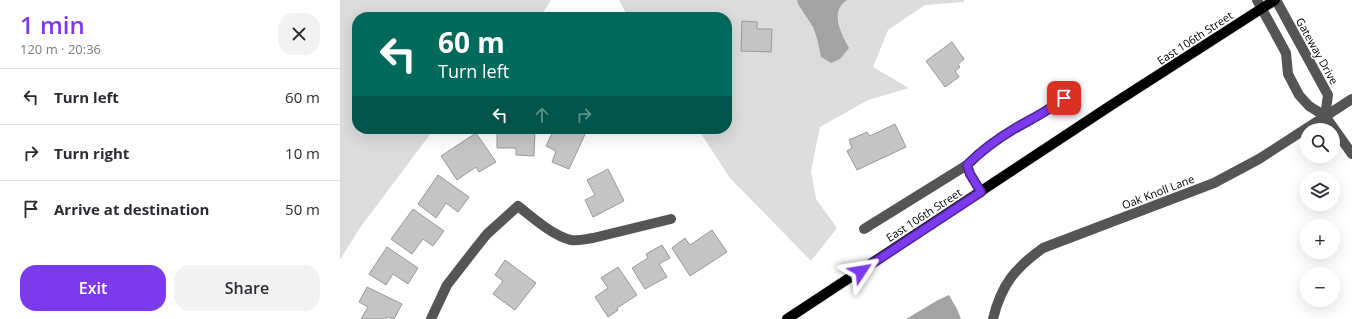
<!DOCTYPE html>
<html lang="en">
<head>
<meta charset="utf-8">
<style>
	:root { --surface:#fff; --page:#f2f2f3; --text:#2b2b33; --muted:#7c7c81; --line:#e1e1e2; --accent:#7c3aed }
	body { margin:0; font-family:"Open Sans",sans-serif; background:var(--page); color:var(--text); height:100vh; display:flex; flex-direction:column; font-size:15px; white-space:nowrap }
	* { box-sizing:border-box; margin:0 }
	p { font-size:13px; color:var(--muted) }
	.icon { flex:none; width:22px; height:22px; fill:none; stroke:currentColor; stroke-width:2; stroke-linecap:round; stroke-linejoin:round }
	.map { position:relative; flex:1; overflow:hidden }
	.panel { display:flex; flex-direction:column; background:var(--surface); width:340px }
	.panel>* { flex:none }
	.top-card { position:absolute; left:12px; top:12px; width:380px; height:122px; border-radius:16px; box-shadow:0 4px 16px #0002; background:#00695c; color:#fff; overflow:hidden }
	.tools { position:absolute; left:960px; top:123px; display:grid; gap:8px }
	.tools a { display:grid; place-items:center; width:40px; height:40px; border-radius:50%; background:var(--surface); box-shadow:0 4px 16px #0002; font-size:20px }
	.pin { position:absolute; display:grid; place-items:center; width:34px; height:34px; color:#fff; margin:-17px; border-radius:8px; box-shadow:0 2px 6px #0006 }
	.me { position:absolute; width:44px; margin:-22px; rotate:57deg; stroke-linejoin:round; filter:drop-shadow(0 0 3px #0008) }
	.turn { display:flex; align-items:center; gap:14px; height:84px; padding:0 20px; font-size:18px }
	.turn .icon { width:52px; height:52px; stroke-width:2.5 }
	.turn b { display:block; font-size:28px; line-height:34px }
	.lanes { display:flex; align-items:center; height:38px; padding:0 20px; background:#0003; justify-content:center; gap:20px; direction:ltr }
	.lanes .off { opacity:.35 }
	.round { display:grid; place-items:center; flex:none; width:42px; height:42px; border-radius:16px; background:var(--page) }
	.summary { display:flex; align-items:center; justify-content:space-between; height:68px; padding:0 20px }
	h1 { font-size:24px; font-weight:600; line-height:30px; color:var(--accent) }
	.button { display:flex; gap:8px; margin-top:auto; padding:8px 20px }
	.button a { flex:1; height:46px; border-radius:16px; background:var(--accent); color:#fff; font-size:16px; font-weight:600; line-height:46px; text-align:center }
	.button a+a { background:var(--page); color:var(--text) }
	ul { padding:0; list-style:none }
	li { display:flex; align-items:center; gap:12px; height:56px; padding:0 20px; border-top:1px solid var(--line) }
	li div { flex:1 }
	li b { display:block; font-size:15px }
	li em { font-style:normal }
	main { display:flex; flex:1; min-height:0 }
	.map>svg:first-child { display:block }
	.green { fill:#dcdcdc }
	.water { fill:#a3a3a3 }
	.building { fill:#c4c4c4; stroke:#999 }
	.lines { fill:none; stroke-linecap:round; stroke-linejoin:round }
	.major-casing { stroke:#dbdbdb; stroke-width:11 }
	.minor { stroke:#555; stroke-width:10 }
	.major { stroke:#000; stroke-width:10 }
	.route-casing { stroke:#51269a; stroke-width:10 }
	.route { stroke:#7c3aed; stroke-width:7 }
	.labels { text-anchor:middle; stroke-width:3; stroke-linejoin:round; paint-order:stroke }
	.street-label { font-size:11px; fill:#000; stroke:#fff }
</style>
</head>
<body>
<main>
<section class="panel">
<div class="summary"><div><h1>1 min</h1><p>120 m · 20:36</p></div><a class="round"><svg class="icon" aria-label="close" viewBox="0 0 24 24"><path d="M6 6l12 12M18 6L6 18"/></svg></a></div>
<ul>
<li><svg class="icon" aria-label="left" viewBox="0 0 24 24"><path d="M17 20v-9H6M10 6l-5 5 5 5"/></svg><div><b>Turn left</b></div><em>60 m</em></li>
<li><svg class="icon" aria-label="right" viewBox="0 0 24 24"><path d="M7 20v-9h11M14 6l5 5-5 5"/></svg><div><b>Turn right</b></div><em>10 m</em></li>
<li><svg class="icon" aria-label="arrive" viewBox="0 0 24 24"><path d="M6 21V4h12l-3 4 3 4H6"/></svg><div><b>Arrive at destination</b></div><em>50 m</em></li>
</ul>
<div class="button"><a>Exit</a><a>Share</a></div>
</section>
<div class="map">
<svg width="1012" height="319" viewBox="0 0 1012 319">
	<rect width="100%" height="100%" fill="#fff"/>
	<path class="green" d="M0 0H211L200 17H17V129H94L19 229 0 260Z
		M279 0H624V2L585 5 548 30 533 67 569 88 528 100 480 127 471 171 476 199 497 228 471 261 390 178 358 129H387V17H288Z"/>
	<path class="water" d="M457 0H507C489 12 501 33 509 48L500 59 491 63 481 57 477 38 473 27 458 4Z
		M609 295 617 309 621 319H566L598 300Z"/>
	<path class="building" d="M402 21 417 22V29H432L431 52 401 51Z
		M612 42 624 59 618 64 620 67 615 71 619 77 605 87 586 61Z
		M555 124 566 147 517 170 507 151 512 148 509 140 527 132 530 136Z
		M157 129H195L194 156 176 155V148H157Z
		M214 129H238L246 132 229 169 212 162 216 151 206 146Z
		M136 133 156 162 139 172 136 167 117 180 101 156Z
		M268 169 284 201 253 217 245 200 255 195 247 180Z
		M98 175 129 197 118 212 106 203 96 218 78 204Z
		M73 209 104 231 93 246 83 239 72 254 51 239Z
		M372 230 387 252 350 276 332 248 345 238 350 245Z
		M322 245 330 258 319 264 327 277 305 289 292 268 308 258 306 254Z
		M47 247 78 268 68 284 53 274 46 285 29 274Z
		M165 260 196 283 175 310 153 294 163 281 155 275Z
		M278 267 297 295 277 308 278 310 268 317 255 297 268 288 261 278Z
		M27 287 62 304 54 319 47 317 46 319H21L28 307 19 302Z"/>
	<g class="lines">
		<g class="major-casing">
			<path id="major" d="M447 319 773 104 935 0"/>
		</g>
		<path class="minor" d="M917 0 946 53 948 74 959 95 969 106 985 116 1012 154
			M936 0 988 95 985 116
			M641 192 630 174 627 165C641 151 657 139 674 129 691 119 709 111 724 98
			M524 229 627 165
			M91 319 107 285 135 249 147 234 178 206C192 217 213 236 231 240 239 241 246 239 253 238L331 219
			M653 319C661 285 675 268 703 248L874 183 919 159 1012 99"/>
		<use href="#major" class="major"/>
	</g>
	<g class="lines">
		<g class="route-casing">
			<path id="route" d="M521 271 641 192 630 174 627 165C641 151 657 139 674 129 691 119 709 111 724 98"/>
		</g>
		<use href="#route" class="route"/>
	</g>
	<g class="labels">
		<g class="street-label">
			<text transform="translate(855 38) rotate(-33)" y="4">East 106th Street</text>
			<text transform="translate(977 51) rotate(61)" y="4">Gateway Drive</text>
			<text transform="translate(818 192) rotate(-21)" y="4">Oak Knoll Lane</text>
			<text transform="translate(584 215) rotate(-33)" y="4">East 106th Street</text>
		</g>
	</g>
</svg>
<div class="tools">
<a><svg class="icon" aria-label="search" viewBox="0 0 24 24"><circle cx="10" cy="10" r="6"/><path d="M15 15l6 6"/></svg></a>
<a><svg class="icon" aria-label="layers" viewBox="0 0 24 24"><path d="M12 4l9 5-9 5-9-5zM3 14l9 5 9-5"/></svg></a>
<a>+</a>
<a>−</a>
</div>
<div class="pin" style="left:724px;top:98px;background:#d93025"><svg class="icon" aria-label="arrive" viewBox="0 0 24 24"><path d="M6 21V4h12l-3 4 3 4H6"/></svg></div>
<svg class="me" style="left:521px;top:271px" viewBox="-20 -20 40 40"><path d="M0-17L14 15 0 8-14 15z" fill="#7c3aed" stroke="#fff" stroke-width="4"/></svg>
<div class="top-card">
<div class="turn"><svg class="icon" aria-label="left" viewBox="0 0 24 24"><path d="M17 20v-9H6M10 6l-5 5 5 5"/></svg><div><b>60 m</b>Turn left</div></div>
<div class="lanes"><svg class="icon" aria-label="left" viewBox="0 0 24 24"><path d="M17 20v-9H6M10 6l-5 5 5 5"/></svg><svg class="icon off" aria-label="ahead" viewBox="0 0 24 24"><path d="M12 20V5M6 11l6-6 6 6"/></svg><svg class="icon off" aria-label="right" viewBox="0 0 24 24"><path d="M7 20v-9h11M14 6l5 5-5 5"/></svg></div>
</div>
</div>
</main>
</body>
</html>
